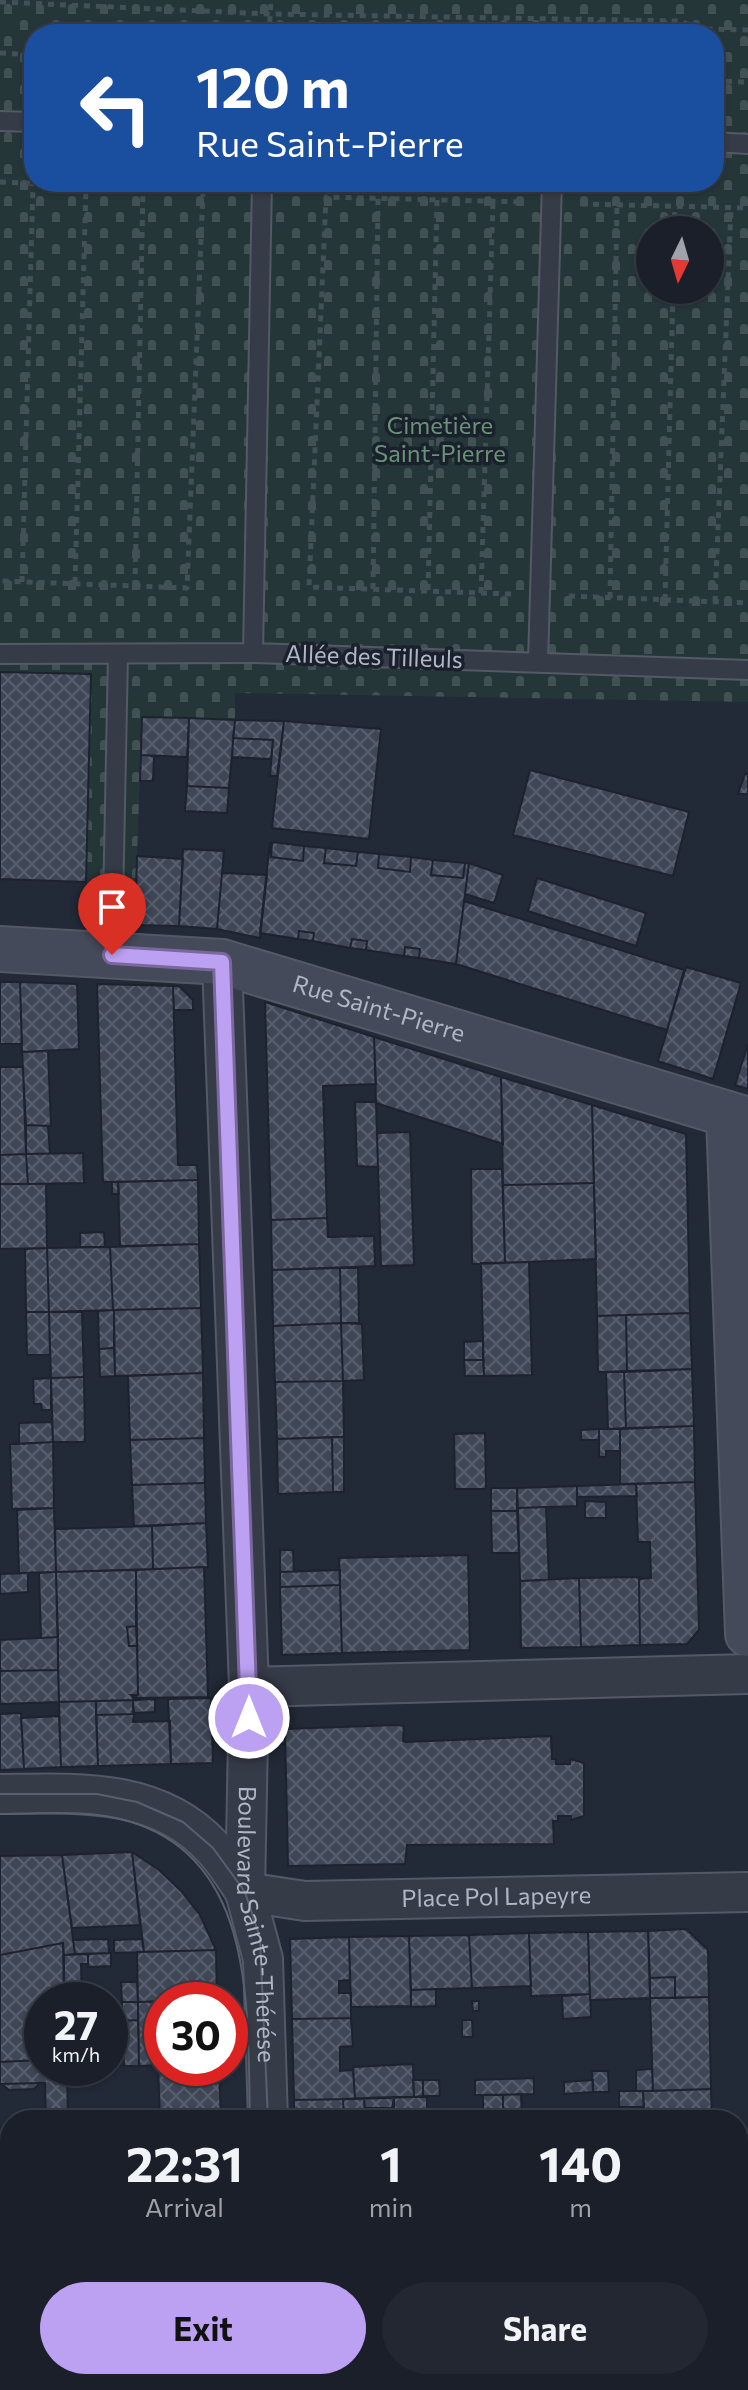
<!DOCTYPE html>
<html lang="en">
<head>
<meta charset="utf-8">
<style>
	:root { --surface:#1a1f29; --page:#232731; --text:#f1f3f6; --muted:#9fa2a8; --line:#383d46; --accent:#bca0f2 }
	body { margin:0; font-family:Commissioner,sans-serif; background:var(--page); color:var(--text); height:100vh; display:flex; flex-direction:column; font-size:30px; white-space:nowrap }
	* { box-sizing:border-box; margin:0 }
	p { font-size:26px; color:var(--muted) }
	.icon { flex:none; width:44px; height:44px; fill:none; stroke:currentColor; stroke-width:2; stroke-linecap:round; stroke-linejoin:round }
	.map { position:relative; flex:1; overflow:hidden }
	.panel { position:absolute; left:0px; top:2110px; width:748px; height:280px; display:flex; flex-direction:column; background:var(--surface); border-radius:32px 32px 0 0; box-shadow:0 2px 6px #0004,0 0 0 2px var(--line) }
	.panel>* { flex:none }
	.banner { position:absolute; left:24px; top:24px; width:700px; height:168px; border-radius:32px; box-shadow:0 2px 6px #0004,0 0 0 2px var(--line); background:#1a4fa0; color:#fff; overflow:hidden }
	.needle { width:52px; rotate:185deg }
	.controls { position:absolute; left:636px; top:216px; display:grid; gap:16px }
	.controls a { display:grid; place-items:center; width:88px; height:88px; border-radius:50%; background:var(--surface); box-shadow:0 2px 6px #0004,0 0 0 2px var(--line); font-size:40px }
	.speed { position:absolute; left:24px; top:1982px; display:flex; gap:16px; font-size:40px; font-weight:700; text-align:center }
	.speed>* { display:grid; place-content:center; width:104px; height:104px; border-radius:50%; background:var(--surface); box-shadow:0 2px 6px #0004,0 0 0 2px var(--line); line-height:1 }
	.speed small { font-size:20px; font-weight:400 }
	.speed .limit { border:12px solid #d22; background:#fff; color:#111 }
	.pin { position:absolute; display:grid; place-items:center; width:68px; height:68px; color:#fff; margin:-82px -34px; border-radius:50% 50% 50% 0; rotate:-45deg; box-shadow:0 0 8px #0007 }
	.pin .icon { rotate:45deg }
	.me { position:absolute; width:88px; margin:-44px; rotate:0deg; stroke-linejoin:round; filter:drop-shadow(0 0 6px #0008) }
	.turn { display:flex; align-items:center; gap:28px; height:168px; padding:0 40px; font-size:36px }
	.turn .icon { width:104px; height:104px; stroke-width:2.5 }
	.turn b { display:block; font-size:56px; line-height:68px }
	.eta { display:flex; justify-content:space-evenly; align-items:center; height:136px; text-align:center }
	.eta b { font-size:48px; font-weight:700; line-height:56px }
	.primary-button { display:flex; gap:16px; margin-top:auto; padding:16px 40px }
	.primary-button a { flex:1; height:92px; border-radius:48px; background:var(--accent); color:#111; font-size:32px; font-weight:700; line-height:92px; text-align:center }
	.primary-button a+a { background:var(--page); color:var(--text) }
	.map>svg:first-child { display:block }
	.cemetery { fill:url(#cemetery-stones); fill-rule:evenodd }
	.building { fill:url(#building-cross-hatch); stroke:#1d232e; stroke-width:2 }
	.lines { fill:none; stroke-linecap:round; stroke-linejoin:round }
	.lane-casing { stroke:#535965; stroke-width:22 }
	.street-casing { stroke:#535965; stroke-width:42 }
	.secondary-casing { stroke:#535965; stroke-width:48 }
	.path { stroke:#425156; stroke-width:5; stroke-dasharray:6 6; stroke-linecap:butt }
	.lane { stroke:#363b48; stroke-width:18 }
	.street { stroke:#363b48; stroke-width:38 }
	.secondary { stroke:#444a5a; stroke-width:44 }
	.tram { stroke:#585f6f; stroke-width:2 }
	.route-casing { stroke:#7a689d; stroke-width:20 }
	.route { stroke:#bca0f2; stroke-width:14 }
	.labels { text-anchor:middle; stroke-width:7; stroke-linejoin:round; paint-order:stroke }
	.park-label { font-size:24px; fill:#699377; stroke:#1b212c }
	.street-label { font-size:24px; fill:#b0b6c4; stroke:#1b212c }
</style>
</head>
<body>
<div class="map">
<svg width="748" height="2390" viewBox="0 0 748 2390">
	<defs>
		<pattern id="cemetery-stones" width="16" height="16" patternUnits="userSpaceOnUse" patternTransform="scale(2)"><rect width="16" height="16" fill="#253639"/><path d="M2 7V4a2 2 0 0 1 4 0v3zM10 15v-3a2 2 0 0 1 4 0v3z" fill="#425154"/></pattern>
		<pattern id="building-cross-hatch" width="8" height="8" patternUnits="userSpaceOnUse" patternTransform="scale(2)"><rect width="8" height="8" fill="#3f4757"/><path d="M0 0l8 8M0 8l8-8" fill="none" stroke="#585f6e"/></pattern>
	</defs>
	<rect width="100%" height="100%" fill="#222937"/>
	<path class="cemetery" d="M0 0H748V702L235 693V720L142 718 136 884 0 879ZM34 34H714V182H34ZM650 230H710V290H650Z"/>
	<path class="building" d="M0 672 91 674 86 882 0 879Z
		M142 717 189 718 187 757 141 755Z
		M189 718 235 720 229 788 187 786Z
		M235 720 284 721 277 776H270L273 740 233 738Z
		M284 721 381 729 369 839 272 828Z
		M233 738 273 740 271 759 232 757Z
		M141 755 154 756 153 781H140Z
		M530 770 689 812 673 876 513 835Z
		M745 774H748V794H738Z
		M187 786 229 788 227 813 185 811Z
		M270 842 271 857 303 861 304 846 326 848 324 863 356 866 358 852 379 854 378 868 410 872 411 857 433 860 431 875 463 878 465 863H469L456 964 419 958 420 949 405 947 404 956 366 950 367 941 352 939 350 948 313 941 314 933 299 931 298 939 260 933Z
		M272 842 304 846 303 861 271 857Z
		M326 848 358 852 356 866 324 863Z
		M183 849 224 851 217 929 179 926Z
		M379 854 411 857 410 872 378 868Z
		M137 856 183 859 179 926 135 925Z
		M433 860 465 863 463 878 431 875Z
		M469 863 503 875 494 903 465 894Z
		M222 873 267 875 260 938 217 929Z
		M537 878 646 913 636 946 528 911Z
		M464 901 684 970 667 1030 456 964Z
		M299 931 314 933 313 941 298 939Z
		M352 939 367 941 366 950 350 948Z
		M405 947 420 949 419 958 404 956Z
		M686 967 741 983 713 1079 658 1061Z
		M0 982H20L22 1044H0Z
		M20 982 77 984 79 1049 22 1052Z
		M97 984 173 986 178 1165H197L198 1180 103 1182Z
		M173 986H179L193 1000V1010H174Z
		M265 1002 374 1037 376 1084 323 1086 327 1218 271 1220Z
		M374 1037 501 1077 503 1144 376 1103Z
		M748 1044V1089L735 1085Z
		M48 1051 51 1126 26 1125 22 1052Z
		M0 1067H23L26 1154 0 1155Z
		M501 1077 592 1105 594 1183 503 1185Z
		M355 1102H376L378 1167 357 1166Z
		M592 1105 686 1134 690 1313 597 1316Z
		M26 1125 48 1126 50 1154H26Z
		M410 1132 414 1265 381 1266 377 1133Z
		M83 1153 84 1183 28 1184 26 1154Z
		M26 1154 28 1184H0V1155Z
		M471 1169H502L505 1263 472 1264Z
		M198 1180 199 1244 120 1246 118 1182Z
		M112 1182H118L119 1194H112Z
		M594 1183 596 1259 505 1263 503 1185Z
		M0 1184H46L47 1248 0 1249Z
		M327 1218 328 1237 374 1236 375 1266 272 1270 271 1220Z
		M104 1232 105 1247H80V1233Z
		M199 1244 201 1308 113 1310 110 1247Z
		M110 1247 113 1310 49 1312 47 1248Z
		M47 1248 49 1312H26L25 1249Z
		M529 1262 532 1375 484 1376 481 1263Z
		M340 1268H358L359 1323H341Z
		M340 1268 341 1323 273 1326 272 1270Z
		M201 1308 203 1373 115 1376 114 1310Z
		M114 1310V1348L99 1349 98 1311Z
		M26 1312H49L50 1355H27Z
		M49 1312H82L84 1377 51 1378Z
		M690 1313 692 1369 627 1372 626 1315Z
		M626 1315 627 1372H598L597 1316Z
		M341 1323 362 1324 364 1380 343 1381Z
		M341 1323 343 1381 275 1382 273 1326Z
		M483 1341V1360H464V1342Z
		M114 1348 115 1376 100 1377 99 1349Z
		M464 1360H483L484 1376H465Z
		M692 1369 694 1426 626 1428 624 1371Z
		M624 1371 626 1428 608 1429 606 1372Z
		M203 1373 204 1438 130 1440 128 1376Z
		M84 1377 85 1442H53L51 1378Z
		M51 1378V1410H42L41 1404H34L33 1379Z
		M343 1381 344 1437 277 1439 275 1382Z
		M52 1422 53 1442 19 1444V1423Z
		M694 1426 695 1482 620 1484V1429Z
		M599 1429V1440H581V1430Z
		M599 1429H620V1451H606V1457H599Z
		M485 1433 486 1489H455L454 1434Z
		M332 1437H344V1492H333Z
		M332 1437 333 1492 278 1494 277 1439Z
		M204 1438 205 1483 132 1485 130 1440Z
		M53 1442 54 1508 12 1509 10 1444Z
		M695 1482 699 1630 687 1644 640 1645 639 1579 651 1578 650 1542H638L636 1484Z
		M205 1483 206 1523 134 1526 132 1485Z
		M636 1484 637 1496 577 1497V1486Z
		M577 1486V1506L518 1508 517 1488Z
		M491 1488H517V1511H491Z
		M585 1501 606 1502V1518H585Z
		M546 1507 549 1580 520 1581 518 1508Z
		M54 1508 56 1572 19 1573 17 1510Z
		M491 1511H517L519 1553H492Z
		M206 1523 208 1567 153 1569 152 1526Z
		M152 1526 153 1569 56 1572 55 1529Z
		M280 1550H293L294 1572H280Z
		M468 1555 470 1650 342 1653 339 1558Z
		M204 1567 208 1697 132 1698 138 1695 136 1570Z
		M136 1570V1626L127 1627 129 1646H137L138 1695H131L138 1700 59 1702 56 1572Z
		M340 1570V1585L280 1587V1572Z
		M56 1572 58 1637 41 1638 39 1573Z
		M28 1573V1592L0 1594V1574Z
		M639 1577 640 1645 581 1647 579 1578Z
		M579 1578 581 1647 521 1648 520 1581Z
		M340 1585 342 1653 282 1655 280 1587Z
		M136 1626 137 1646H129L127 1627Z
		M58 1637V1670L0 1671V1640Z
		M58 1670 59 1702 0 1704V1671Z
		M211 1698 213 1763 171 1764 168 1699Z
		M155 1699V1712L133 1713V1700Z
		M133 1700 134 1714 96 1715V1701Z
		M96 1701 98 1766 61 1767 59 1702Z
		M21 1713 24 1769 0 1770V1714Z
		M134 1714 133 1722 170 1721 171 1764 98 1766 96 1715Z
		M59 1716 61 1767 24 1769 21 1718Z
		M397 1725 404 1726 403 1741 406 1742 551 1736 552 1759H556V1764H570V1759L584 1763V1816L571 1820V1816H558V1821H553L554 1844 407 1845 405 1864 288 1866 285 1729Z
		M278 1734H285V1743L278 1744Z
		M132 1852 159 1870 181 1891 200 1915 216 1950 144 1952Z
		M132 1852 140 1925 72 1928 62 1855Z
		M62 1855 75 1954 64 1955 63 1943 0 1955V1856Z
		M686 1929 708 1950 709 1997 675 1998V1977L650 1978 648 1931Z
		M648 1931 650 1998 590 2000 588 1932Z
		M588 1932 590 1994 531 1996 529 1933Z
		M529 1933 531 1986 472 1988 469 1935Z
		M469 1935 472 1988 411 1990 409 1936Z
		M409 1936 411 2006 351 2007 349 1937Z
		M349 1937 350 1980 339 1981V1993H351V2018L292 2019 290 1939Z
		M108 1939 109 1953 75 1954 73 1940Z
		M142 1939 144 1952 114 1953V1940Z
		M63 1943 64 2000H42V2060L0 2062V1955Z
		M216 1950 217 2000 138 2002 137 1952Z
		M111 1953V1966L88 1967V1954Z
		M88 1954V1964H81L82 2000H64V1955Z
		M675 1977V1998H650V1978Z
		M121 1982H137L138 2002H122Z
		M436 1989V2006L411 2007V1990Z
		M590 1994 591 2017 563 2019 562 1996Z
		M709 1997 711 2089 653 2091 650 1998Z
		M162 2001V2065L139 2066 138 2002Z
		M472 2001H479V2011H473Z
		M122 2002H138V2020L122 2021Z
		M351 2018 353 2046 340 2047V2071L353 2070 355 2099 294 2100 292 2019Z
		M138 2020 139 2066H124L122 2021Z
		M462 2020H472L473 2037H462Z
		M42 2060V2068H67L68 2120H46L45 2083 0 2084V2062Z
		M413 2064 414 2097 355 2099 353 2067Z
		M158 2065 162 2068H219L221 2120H160Z
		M652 2069 653 2091H636V2070Z
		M592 2071H608L609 2092H593Z
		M534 2078V2094L475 2095V2080Z
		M413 2080H423V2096L414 2097Z
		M423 2080H439L440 2096H423Z
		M593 2080V2092L564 2094V2082Z
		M40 2083 34 2089 9 2090 2 2084Z
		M711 2089 712 2120H644L643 2091Z
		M619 2091H643L644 2107H619Z
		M521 2094 522 2120H503V2095Z
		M483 2095H503V2120H483Z
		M394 2097H427V2114L391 2115Z
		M394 2097V2108H365L364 2098Z
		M364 2098 365 2120H344L343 2099Z
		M343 2099 344 2120H294V2100Z
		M75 2380H90V2390H75Z
		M156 2380H227V2390H156Z
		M302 2380H359V2390H302Z
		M359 2380H432V2390H359Z
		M494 2380H511V2390H494Z
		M553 2380H573V2387L553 2388Z
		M696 2380H719V2389L696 2390Z"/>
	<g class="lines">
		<g class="lane-casing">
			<path id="lane" d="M0 121 34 122
				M714 142 748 144
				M253 653 262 182
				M0 654 253 653 748 670
				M538 662 552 182
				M112 955 118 654"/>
		</g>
		<g class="street-casing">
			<g id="street">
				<path id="s1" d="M222 962 249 1687 245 1892 263 1959 268 2120"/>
				<path d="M249 1687 748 1674"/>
				<path d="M0 1794C75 1793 156 1787 212 1847 225 1860 235 1877 245 1892"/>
				<path id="s2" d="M245 1892 305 1901 748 1892"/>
				<path d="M275 2380 276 2390"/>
			</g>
		</g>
		<g class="secondary-casing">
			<g id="secondary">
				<path id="s3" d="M0 949 222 962 748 1120"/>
				<path d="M729 1116 748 1634"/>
			</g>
		</g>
		<path class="path" d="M0 2 270 14 678 21 704 29 748 30
			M269 34 271 0
			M0 53 34 55
			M714 81 748 82
			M0 182 203 190 187 588 0 581
			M581 204 748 208
			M674 230 675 207
			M22 582 33 184
			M75 583 86 186
			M135 586 143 188
			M373 589 378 198
			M428 590 437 200
			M481 593 493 201
			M511 594 309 587 326 197 523 202
			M569 596 748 603
			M610 598 617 204
			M665 600 673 290
			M715 602 731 208"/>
		<use href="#lane" class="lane"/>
		<use href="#street" class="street"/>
		<use href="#secondary" class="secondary"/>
		<path class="tram" d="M0 1794H97L137 1802 183 1822 213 1848 245 1892 260 1938 268 2120
			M0 1814C38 1814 79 1810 116 1818 258 1849 247 2008 250 2120
			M257 2380V2390
			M275 2380 276 2390"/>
	</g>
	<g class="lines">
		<g class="route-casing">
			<path id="route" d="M112 955 222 962 249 1718"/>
		</g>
		<use href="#route" class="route"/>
	</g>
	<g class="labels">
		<g class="park-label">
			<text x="440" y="434">Cimetière<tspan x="440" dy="28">Saint-Pierre</tspan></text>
		</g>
		<g class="street-label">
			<text transform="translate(374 657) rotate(2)" y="8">Allée des Tilleuls</text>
			<text dy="8" stroke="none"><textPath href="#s3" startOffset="386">Rue Saint-Pierre</textPath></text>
			<text dy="8" stroke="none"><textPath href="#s2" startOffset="252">Place Pol Lapeyre</textPath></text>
			<text dy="8" stroke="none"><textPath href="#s1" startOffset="964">Boulevard Sainte-Thérése</textPath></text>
		</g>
	</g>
</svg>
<div class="controls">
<a><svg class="needle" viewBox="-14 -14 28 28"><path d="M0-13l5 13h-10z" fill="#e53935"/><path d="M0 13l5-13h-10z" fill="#9fa2a8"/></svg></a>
</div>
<div class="speed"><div>27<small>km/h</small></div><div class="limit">30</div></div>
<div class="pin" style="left:112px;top:955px;background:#d93025"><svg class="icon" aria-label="arrive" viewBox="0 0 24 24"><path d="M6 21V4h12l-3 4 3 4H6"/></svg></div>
<svg class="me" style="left:249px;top:1718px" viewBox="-20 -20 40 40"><circle r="17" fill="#bca0f2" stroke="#fff" stroke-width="3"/><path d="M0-11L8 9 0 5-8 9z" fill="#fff"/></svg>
<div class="banner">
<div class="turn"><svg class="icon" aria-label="left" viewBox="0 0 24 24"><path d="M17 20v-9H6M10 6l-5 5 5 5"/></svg><div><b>120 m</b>Rue Saint-Pierre</div></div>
</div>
<section class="panel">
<div class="eta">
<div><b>22:31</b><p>Arrival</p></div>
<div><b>1</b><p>min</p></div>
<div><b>140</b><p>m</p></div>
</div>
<div class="primary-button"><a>Exit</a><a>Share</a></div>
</section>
</div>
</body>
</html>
